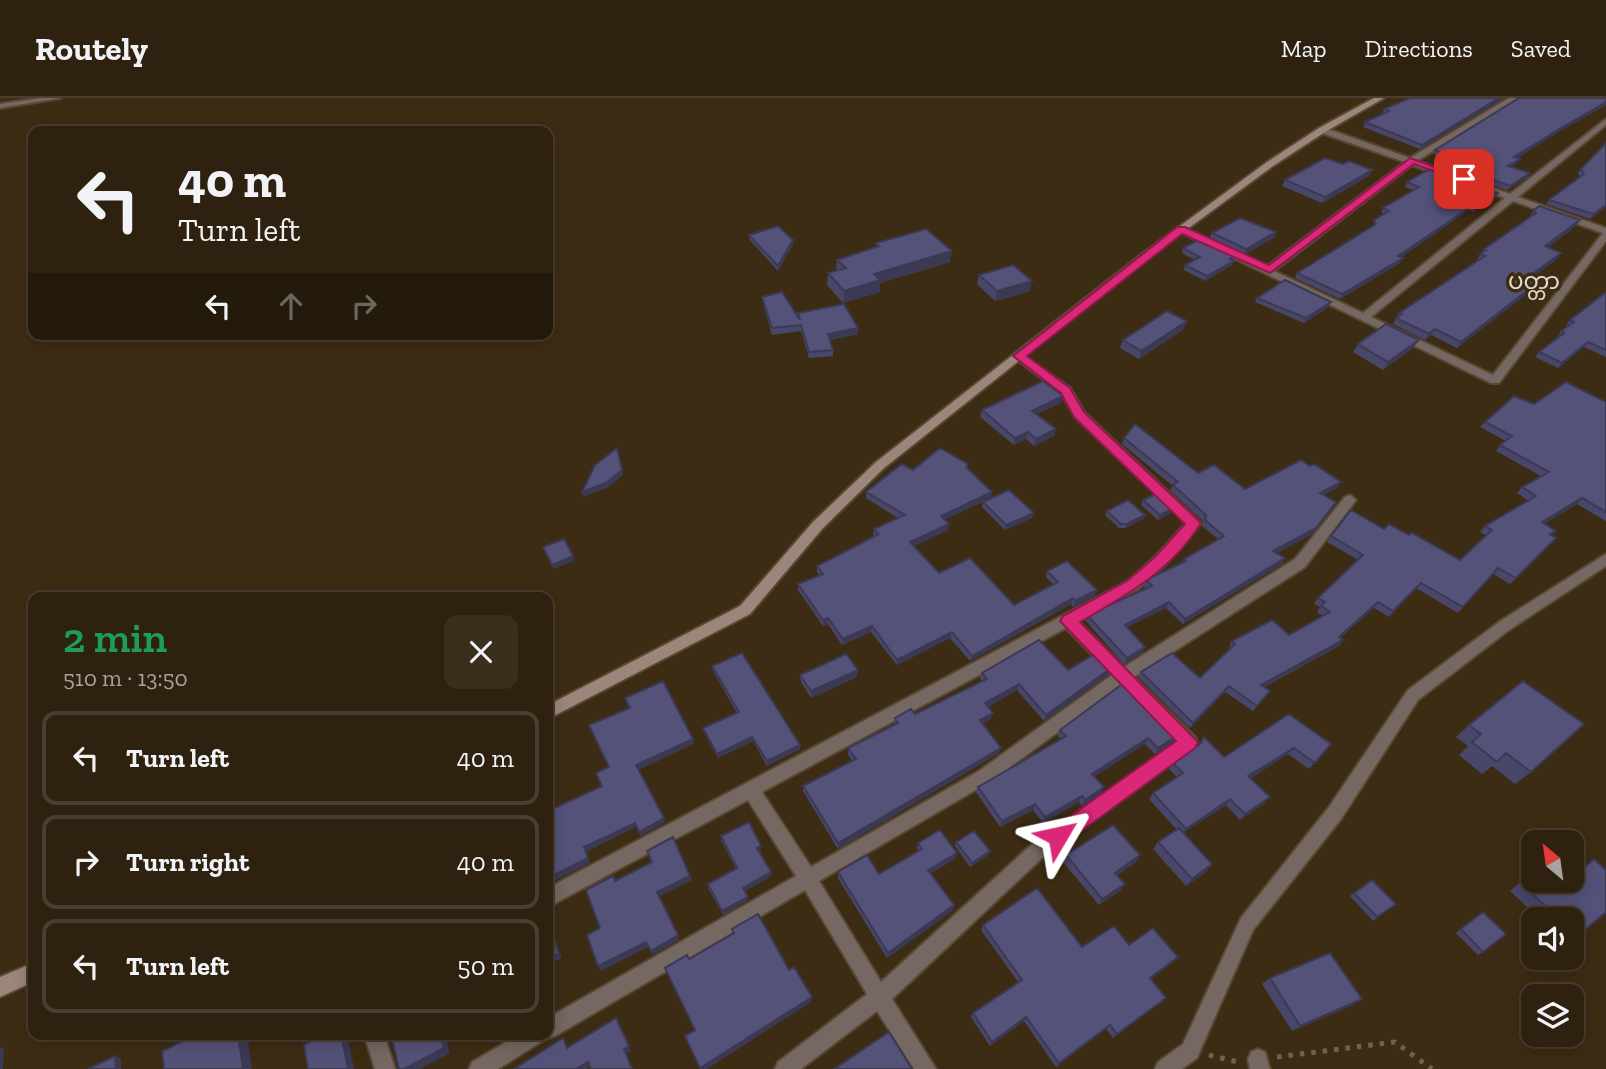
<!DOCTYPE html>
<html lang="en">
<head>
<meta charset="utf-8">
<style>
	:root { --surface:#2e210f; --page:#3a2e1d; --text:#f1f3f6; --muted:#a7a39e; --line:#493e2f }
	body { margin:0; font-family:"Zilla Slab","Noto Sans Myanmar",serif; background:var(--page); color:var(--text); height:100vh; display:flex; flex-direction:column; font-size:26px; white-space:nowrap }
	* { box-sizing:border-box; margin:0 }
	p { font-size:23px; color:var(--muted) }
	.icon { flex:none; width:38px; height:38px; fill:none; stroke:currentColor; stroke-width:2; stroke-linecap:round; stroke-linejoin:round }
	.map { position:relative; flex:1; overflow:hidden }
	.side { position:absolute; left:28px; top:494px; width:525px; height:448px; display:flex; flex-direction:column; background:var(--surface); border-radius:14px; box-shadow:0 4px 18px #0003,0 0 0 2px var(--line) }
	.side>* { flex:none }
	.top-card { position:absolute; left:28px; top:28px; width:525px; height:214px; border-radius:14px; box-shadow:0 4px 18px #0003,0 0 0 2px var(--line); background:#2e210f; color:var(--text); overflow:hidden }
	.needle { width:46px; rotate:331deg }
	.tools { position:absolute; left:1521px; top:732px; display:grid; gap:14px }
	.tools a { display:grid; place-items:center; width:63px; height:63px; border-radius:14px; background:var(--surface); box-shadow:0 4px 18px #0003,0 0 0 2px var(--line); font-size:35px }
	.pin { position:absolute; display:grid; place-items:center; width:60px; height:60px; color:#fff; margin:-30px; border-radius:14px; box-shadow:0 4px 10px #0006 }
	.me { position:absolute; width:77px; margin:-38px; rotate:54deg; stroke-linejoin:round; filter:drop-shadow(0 0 5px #0008) }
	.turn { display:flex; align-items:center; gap:24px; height:147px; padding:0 35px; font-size:32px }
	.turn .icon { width:91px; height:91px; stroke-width:2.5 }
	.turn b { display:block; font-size:49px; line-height:60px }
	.lanes { display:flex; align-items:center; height:66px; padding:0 35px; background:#0003; justify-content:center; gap:35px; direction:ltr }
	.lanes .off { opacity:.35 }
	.round { display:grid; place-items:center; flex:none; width:74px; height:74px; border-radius:14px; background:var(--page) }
	.headline { display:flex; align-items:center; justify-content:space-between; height:119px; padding:0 35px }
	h1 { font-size:42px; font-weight:600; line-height:52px; color:#1e9e55 }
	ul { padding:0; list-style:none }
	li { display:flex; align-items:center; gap:21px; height:94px; margin:0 14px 10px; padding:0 21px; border:4px solid var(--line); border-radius:14px }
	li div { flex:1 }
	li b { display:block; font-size:26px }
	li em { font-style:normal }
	header { display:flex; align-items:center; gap:42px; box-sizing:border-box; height:98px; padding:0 35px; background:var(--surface); border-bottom:2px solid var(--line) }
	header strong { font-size:33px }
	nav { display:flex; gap:38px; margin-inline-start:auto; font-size:24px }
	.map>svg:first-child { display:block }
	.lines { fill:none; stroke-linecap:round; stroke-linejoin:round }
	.street-casing { stroke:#584831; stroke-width:4 }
	.secondary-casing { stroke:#584831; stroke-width:4 }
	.path { stroke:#71614d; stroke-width:5; stroke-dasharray:4.5 7; stroke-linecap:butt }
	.street { fill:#756761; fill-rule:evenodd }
	.secondary { fill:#9c867c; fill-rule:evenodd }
	.wall { fill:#494769 }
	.shaded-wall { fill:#3c3955 }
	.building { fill:#55527a; stroke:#3c3955; stroke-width:2 }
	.route { fill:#db2777; stroke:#8e194d; stroke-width:2 }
	.labels { text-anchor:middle; stroke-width:7; stroke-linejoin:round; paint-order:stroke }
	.far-quarter-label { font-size:23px; fill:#e5dacc; stroke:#3d2c14 }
</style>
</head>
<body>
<header>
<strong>Routely</strong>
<nav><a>Map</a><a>Directions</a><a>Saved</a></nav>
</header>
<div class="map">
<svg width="1606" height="971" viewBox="0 0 1606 971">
	<rect width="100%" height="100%" fill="#3d2c14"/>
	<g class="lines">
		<g class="street-casing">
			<path id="street" d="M40 0H61L0 10V6Z
				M1509 0H1518L1417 63 1510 96 1606 21V27L1518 99 1606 130V143L1499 285H1491L1176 132 1184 130 1266 169 1405 64 1319 34V30H1325L1410 60ZM1412 67 1505 100 1363 215 1274 173ZM1513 103 1603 135 1493 277 1371 219Z
				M1019 255 1070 290 1084 314 1201 425 1165 467 1138 491 1078 523 1124 569 1295 461 1345 399 1350 397 1356 402 1305 469 1134 579 1195 639 1197 644 1195 649 1042 760 892 901 936 971H914L877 913 801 971H775L778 964 867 896 805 792 555 938 547 940 498 971H469L472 964 520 936H548V920L796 778 748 702 548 809V790L1128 483 1155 459 1186 425 1075 319 1061 295 1015 260V256ZM1066 530 1112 577 979 673 811 769 762 694ZM1122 587 1178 643 1030 748 881 884 819 783 991 683Z
				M1606 456V468L1509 532 1418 602 1341 721 1253 832 1197 960 1182 971H1155L1158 964 1183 946 1241 820 1329 709 1408 592 1499 524Z
				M364 936H384L395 971H375Z
				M1258 951 1265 954 1270 971H1250L1248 961 1251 954Z"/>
		</g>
		<g class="secondary-casing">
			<path id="secondary" d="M1374 0H1384L1325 34 1273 68 1148 160 884 370 823 430 750 516 548 621V607L740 508 813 424 876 364 1142 156 1267 64 1319 30Z
				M33 865V884L0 899V879Z"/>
		</g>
		<path class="path" d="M1209 957 1238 964
			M1277 959 1395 944 1432 971"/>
		<use href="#street" class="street"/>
		<use href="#secondary" class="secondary"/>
	</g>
	<path class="wall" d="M1410 0H1504L1420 51 1363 29 1365 24 1382 16 1384 11Z
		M1606 0V7L1558 34 1517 60 1520 61 1517 65 1511 69 1530 75 1527 80 1507 92 1439 68 1442 64 1446 61 1433 56 1435 52Z
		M1343 66 1372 72 1369 78 1322 105 1282 88 1285 82Z
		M1581 71 1606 109 1590 121 1546 106 1549 102 1580 79 1578 75Z
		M1407 84 1495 99 1473 114 1469 112 1401 159 1400 165 1340 201 1295 180 1297 175 1373 128 1374 122 1384 116 1381 115 1383 110 1413 92 1405 89Z
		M1534 112 1576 128 1548 149 1557 161 1529 182 1533 191 1457 250 1431 237 1425 242 1393 226 1399 215 1478 162H1477L1484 151 1531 119 1530 118Z
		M1276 134 1275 139 1245 156 1210 139 1212 135Z
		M749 137 793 147 778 173 749 141Z
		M876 145 950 164 880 185V194L843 205 827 187 828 175 836 173 837 162 876 148Z
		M1183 150 1235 158 1232 167 1205 183 1184 172 1185 167 1195 162 1182 155Z
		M979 177 1030 193 995 203 977 186Z
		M1606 194V259L1584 249 1558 270 1535 259 1539 254 1559 239 1558 238 1561 233 1569 228 1566 227 1570 222Z
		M762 199 798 219V215L858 236 830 242 833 252V258L809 260 801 233 772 237 763 205Z
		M1257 200 1328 209 1304 225 1255 204Z
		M1187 223 1183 232 1139 261 1120 250 1123 242Z
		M1419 242 1413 250 1383 272 1353 254 1358 246Z
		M1606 304V423L1577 406 1545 425 1552 438 1556 440 1510 486 1493 476 1458 515 1416 490 1389 519 1374 510 1340 540 1343 542 1339 548 1264 589 1270 593 1253 613 1225 594 1190 630 1138 579 1141 574 1200 580 1231 551 1229 549 1232 543 1289 537 1323 518 1317 514 1320 509 1314 506 1318 500 1358 462 1327 444 1331 438 1384 431 1409 437 1460 462 1486 437 1480 434 1485 428 1529 403 1517 395 1522 389 1541 378 1496 353 1500 347 1506 343 1480 329 1485 324 1534 306Z
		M1061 305 1037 316 1056 331 1054 338 1034 348 1026 341 1014 347 980 319 982 312Z
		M1124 340 1198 375 1245 391 1337 390 1323 397 1333 410 1312 436 1277 455 1282 466 1183 526 1166 510 1127 529 1143 554 1124 566 1085 522 1087 517 1146 491 1144 489 1147 483 1182 465 1184 461 1218 441 1202 428 1203 423 1170 392 1173 388 1122 346Z
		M968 366V371L991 400 945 421 948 432 914 448 939 475 1014 507 1053 486 1046 479 1047 473 1094 498 1073 509 1071 506 970 563 950 540 897 567 871 534 842 547 828 526 823 528 798 492V486L819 477 817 474V468L875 438 873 437 874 431 898 420 866 400V394L913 372Z
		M1143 402 1174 410 1171 415 1158 422 1141 407Z
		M983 404 1032 420 1005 432 982 409Z
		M1107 413 1145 417 1143 421 1125 430H1119L1105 417Z
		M712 568 800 651 767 668 753 643 718 660 704 634 703 630 737 615 713 573Z
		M1111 570 1108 577 1044 623 1017 592 988 609 991 621 983 625 999 655 838 751 803 693V688L852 663 848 656V650L894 627 895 620 915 616 982 583 980 581 982 575Z
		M800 577 857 579 811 600 801 584Z
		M1469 627 1531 674 1515 686 1492 668 1482 676 1459 657 1468 648 1456 639Z
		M1060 632 1178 637 1174 643 1155 656 1145 646 1094 678 1101 695 1082 708 1079 704 1043 725 1033 712 1000 729 976 694 978 689 1061 641 1058 638Z
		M1204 639 1224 659 1331 646 1309 671 1288 656 1250 680 1265 705 1240 722 1226 707 1183 735 1206 774 1186 788 1153 751 1158 744 1177 732 1149 701 1153 695 1177 679 1169 671 1173 665 1199 646Z
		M721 738 762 752 758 753 771 778 745 793 748 802 723 817 708 790V786L736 771 721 742Z
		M956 744 990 753 988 757 970 769 955 748Z
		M918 745 957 755 955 761 931 775 954 807 952 813 887 860 838 780V774L879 776 918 753 917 751Z
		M1066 757 1136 764 1117 777 1121 792 1099 807 1063 764Z
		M1594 761 1578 838 1572 841V821H1540L1510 793 1533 774V782L1582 769Z
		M1354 795 1396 806 1373 823 1350 798Z
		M1483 814V854L1478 857 1456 835Z
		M983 827 1082 849 1129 847 1173 864 1151 881 1166 900 1113 940 1106 931 1056 969 1024 923 990 948 971 919 973 915 1018 884 981 832Z
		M1270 880 1362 901 1353 907 1292 933 1262 886Z"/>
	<path class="shaded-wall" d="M1499 0H1504L1420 51 1422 47Z
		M1606 4V7L1558 34 1512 63 1514 59 1561 30Z
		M1520 61 1517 65 1506 73 1508 68Z
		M1372 72 1369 78 1322 105 1325 99Z
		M1530 75 1527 80 1507 92 1510 88Z
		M1498 95 1495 99 1473 114 1476 109Z
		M1606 107V109L1590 121 1593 116Z
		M1472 108 1469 112 1396 163 1398 158Z
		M1580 122 1576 128 1541 154 1545 148Z
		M1276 134 1275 139 1245 156 1246 151Z
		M793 142V147L778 173V168Z
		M952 153 950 164 880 185V194L843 205 844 193 874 176Z
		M1561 155 1557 161 1522 187 1526 181Z
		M1403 160 1400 165 1340 201 1342 196Z
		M1234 163 1232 167 1205 183 1207 178Z
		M1032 183 1030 193 995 203 997 193Z
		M1537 185 1533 191 1457 250 1461 244Z
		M1331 204 1328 209 1304 225 1306 220Z
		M1187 223 1183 232 1139 261 1141 253Z
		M858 230V236L828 242V236Z
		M1435 231 1431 237 1425 242 1429 236Z
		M1419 242 1413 250 1383 272 1388 264Z
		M1588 244 1584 249 1558 270 1562 265Z
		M1063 298 1061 305 1031 319 1032 313Z
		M1056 331 1054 338 1034 348 1036 341Z
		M1028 334 1026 341 1014 347 1015 340Z
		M622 372 623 377 607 390 583 399 582 394Z
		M1341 384 1337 390 1316 401 1320 395Z
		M992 394 991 400 940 424 941 418Z
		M1582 400 1577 406 1537 430 1542 424Z
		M1336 404 1312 436 1270 459 1273 453Z
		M1174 410 1171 415 1158 422 1160 417Z
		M1034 415 1032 420 1005 432 1006 427Z
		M1145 417 1143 421 1125 430 1127 426Z
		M949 426 948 432 909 450 910 444Z
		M573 458 574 463 553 471 552 467Z
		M1285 460 1282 466 1183 526 1185 521Z
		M1097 492 1094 498 1073 509 1075 503Z
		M1073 500 1071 506 970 563 972 558Z
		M1169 504 1166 510 1122 532 1125 527Z
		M1378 504 1374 510 1335 545 1339 539Z
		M828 520V526L823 528V522Z
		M872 528 871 534 842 547 843 541Z
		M952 534 950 540 897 567V562Z
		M1343 542 1339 548 1257 592 1261 587Z
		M1145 549 1143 554 1124 566 1127 560Z
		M1111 570 1108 577 1044 623 1046 617Z
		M858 572 857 579 811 600V593Z
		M1019 586 1017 592 983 612 985 605Z
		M1229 588 1225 594 1190 630 1193 625Z
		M993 615 991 621 978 628 980 622Z
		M1178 637 1174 643 1155 656 1158 650Z
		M752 639 753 643 718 660 717 656Z
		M1148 640 1145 646 1089 682 1092 676Z
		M693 641 694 646 638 672 636 667Z
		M800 647V651L767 668V663Z
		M1001 650 999 655 838 751V745Z
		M1294 650 1288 656 1244 685 1248 678Z
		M1104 689 1101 695 1082 708 1085 702Z
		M1082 698 1079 704 1043 725 1045 719Z
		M1270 699 1265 705 1240 722 1245 716Z
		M1230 701 1226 707 1182 736 1186 731Z
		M1035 706 1033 712 1000 729 1002 723Z
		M664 720 665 724 640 738 639 734Z
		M635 725 636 729 586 754 584 749Z
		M990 753 988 757 970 769 972 765Z
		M957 755 955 761 927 777 928 772Z
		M1140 757 1136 764 1111 781 1115 775Z
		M588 760 590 765 548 786V780Z
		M1212 766 1206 774 1186 788 1192 781Z
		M771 774V778L744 794 743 790Z
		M690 778 692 782 658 799 657 794Z
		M1125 786 1121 792 1099 807 1102 801Z
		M748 799V802L723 817 722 813Z
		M954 807 952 813 887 860 888 855Z
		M548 825 562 860 548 867Z
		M678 837 679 842 652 857 651 853Z
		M646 844 648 849 601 873 598 868Z
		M1178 859 1173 864 1146 885 1150 880Z
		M812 899 811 904 707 971H701L700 970Z
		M1166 900 1161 904 1113 940 1117 936Z
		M1362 901 1353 907 1292 933 1300 928Z
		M1026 919 1024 923 990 948 992 944Z
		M619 925 631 953 626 956 633 971 624 951Z
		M1110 927 1106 931 1056 969 1059 965Z
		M238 936H247L252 971H243Z
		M341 936H347L354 971H348Z
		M441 936H445L450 955 420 971H404Z
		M0 949 4 951 3 971H0Z
		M115 958 121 961V971H116Z
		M588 964 591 968 586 971H576Z"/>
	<path class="building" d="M1410 0H1499L1422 47 1365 24 1389 13 1384 11Z
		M1519 0H1606V4L1561 30 1514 59 1520 61 1508 68 1530 75 1510 88 1442 64 1451 58 1435 52Z
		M1606 45V107L1593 116 1549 102 1584 76 1581 71Z
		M1325 60 1343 66 1349 63 1372 72 1325 99 1285 82Z
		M1430 71 1498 95 1476 109 1472 108 1398 158 1403 160 1342 196 1297 175 1376 126 1374 122 1389 113 1383 110 1419 89 1407 84Z
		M1539 108 1580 122 1545 148 1561 155 1526 181 1537 185 1461 244 1435 231 1429 236 1396 220 1402 216 1399 215 1485 158 1480 156 1486 152 1484 151 1536 115 1534 112Z
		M1240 120 1276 134 1246 151 1212 135Z
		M778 128 793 142 778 168 749 137Z
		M926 131 952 153 874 176 880 182 844 193 828 175 846 170 837 162 879 148 876 145Z
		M1200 141 1235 158 1230 161 1234 163 1207 178 1185 167 1200 159 1183 150Z
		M1013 167 1032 183 997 193 979 177Z
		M1285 182 1331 204 1306 220 1257 200Z
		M782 194 800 222 798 215 844 206 858 230 828 236 833 252 809 254 801 227 772 230 762 199Z
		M1606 194V252L1588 244 1562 265 1539 254 1564 235 1561 233 1574 224 1570 222Z
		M1167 213 1187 223 1141 253 1123 242Z
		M1386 226 1419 242 1388 264 1358 246Z
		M1043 283 1063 298 1032 313 1056 331 1036 341 1028 334 1015 340 982 312Z
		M1566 284 1606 304V414L1582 400 1542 424 1556 433 1550 436 1556 440 1516 480 1498 470 1463 509 1421 485 1393 513 1378 504 1339 539 1343 542 1261 587 1270 593 1257 608 1229 588 1193 625 1141 574 1172 555 1200 580 1235 546 1232 543 1272 522 1289 537 1330 514 1321 508 1325 504 1318 500 1363 457 1331 438 1351 412 1384 431 1389 426 1409 437 1412 435 1460 462 1492 432 1485 428 1536 398 1522 389 1549 374 1500 347 1512 338 1485 324 1514 298 1534 306Z
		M1135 326 1198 375 1214 367 1245 391 1301 362 1310 368 1314 366 1341 384 1320 395 1336 404 1316 430 1273 453 1285 460 1185 521 1169 504 1125 527 1145 549 1127 560 1087 517 1152 488 1147 483 1152 479 1186 463 1184 461 1224 438 1205 422 1206 417 1173 387 1178 384 1124 340Z
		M617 350 622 372 606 385 582 394 595 367Z
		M940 350 968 366 966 369 992 394 941 418 949 426 910 444 939 475 970 460 1014 507 1058 484 1047 473 1067 463 1097 492 1075 503 1073 500 972 558 952 534 897 562 872 528 843 541 828 520 823 522 798 486 823 476 817 468 879 436 874 431 905 417 866 394 902 366 913 372Z
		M1009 392 1034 415 1006 427 983 404Z
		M1158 395 1174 410 1160 417 1143 402Z
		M1128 402 1145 417 1127 426H1121L1107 413Z
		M564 441 573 458 552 467 543 449Z
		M1039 542 1068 572 1096 555 1111 570 1046 617 1019 586 985 605 993 615 980 622 1001 650 838 745 803 688 856 661 848 650 898 625 895 620 911 611 915 616 987 581 982 575Z
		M742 555 800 647 767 663 752 639 717 656 703 630 739 614 712 568Z
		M846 556 858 572 811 593 800 577Z
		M663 583 693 641 636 667 664 720 639 734 635 725 584 749 588 760 548 780V699L553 711 602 688 596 675 609 669 589 627 630 610 625 600Z
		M1523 583 1584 626 1531 674 1506 655 1497 664 1472 644 1481 636 1469 627Z
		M1125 584 1178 637 1158 650 1148 640 1092 676 1104 689 1085 702 1082 698 1045 719 1035 706 1002 723 978 689 1066 638 1060 632Z
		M1289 616 1331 646 1315 665 1294 650 1248 678 1270 699 1245 716 1230 701 1186 731 1153 695 1183 675 1173 665 1201 645 1204 639 1224 659Z
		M749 724 761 748 757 750 771 774 743 790 748 799 722 813 708 786 737 770 721 738Z
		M1113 727 1140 757 1115 775 1125 786 1102 801 1066 757Z
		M1179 730 1212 766 1192 781 1158 744Z
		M940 732 957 755 928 772 954 807 888 855 838 774 867 757 879 776 922 751 918 745Z
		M974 733 990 753 972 765 956 744Z
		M673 739 690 778 657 794 678 837 651 853 646 844 598 868 587 837 600 830 586 792 613 778 615 783 652 764 647 753Z
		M1572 759 1584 770 1594 761 1606 772V814L1578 838 1572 831V821H1560L1521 786 1533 776V782H1572Z
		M1372 782 1396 806 1377 819 1354 795Z
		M1037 790 1082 849 1114 828 1129 847 1153 830 1178 859 1150 880 1166 900 1117 936 1110 927 1059 965 1026 919 992 944 973 915 1022 882 983 827Z
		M1483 814 1506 836 1483 854 1461 831Z
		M758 816 789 872 794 869 812 899 700 970 685 938 695 932 665 870 687 857 689 861 734 835 732 831Z
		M548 825 559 855 548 861Z
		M1330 855 1362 901 1300 928 1270 880Z
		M616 920 629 948 624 951 632 971H591L588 964 576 971H514L563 940 567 950Z
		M889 934 912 971H834Z
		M198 936H238L243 971H164L162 953Z
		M325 936H341L348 971H308L304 947Z
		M391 936H441L444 950 404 971H399Z
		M115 958 116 971H88Z"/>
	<path class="route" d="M1410 60 1469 81 1461 83 1414 66 1270 175 1182 136 1027 258 1070 290 1084 314 1201 425C1172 472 1126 498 1080 524L1198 644 1195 650 1065 745 1058 748 1051 745 1048 738 1051 732 1176 643 1060 523 1063 518 1127 483 1155 459 1185 426 1074 319 1061 295 1013 258 1177 129H1185L1269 167Z"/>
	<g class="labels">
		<g class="far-quarter-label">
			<text x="1534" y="191">ပတ္တာ</text>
		</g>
	</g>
</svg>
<div class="tools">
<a><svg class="needle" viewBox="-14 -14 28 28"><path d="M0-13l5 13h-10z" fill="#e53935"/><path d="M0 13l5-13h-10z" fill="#a7a39e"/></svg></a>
<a><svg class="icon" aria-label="sound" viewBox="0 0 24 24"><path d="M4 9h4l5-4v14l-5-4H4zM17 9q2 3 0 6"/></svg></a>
<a><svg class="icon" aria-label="layers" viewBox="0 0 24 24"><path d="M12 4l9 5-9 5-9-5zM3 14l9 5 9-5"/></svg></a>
</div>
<div class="pin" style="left:1464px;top:81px;background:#d93025"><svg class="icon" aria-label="arrive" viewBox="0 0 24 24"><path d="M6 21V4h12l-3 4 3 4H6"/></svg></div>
<svg class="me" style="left:1058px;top:738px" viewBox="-20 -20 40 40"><path d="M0-17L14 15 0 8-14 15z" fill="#db2777" stroke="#fff" stroke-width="4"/></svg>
<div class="top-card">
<div class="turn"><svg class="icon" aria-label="left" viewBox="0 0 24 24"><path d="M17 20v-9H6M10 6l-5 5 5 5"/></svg><div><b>40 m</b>Turn left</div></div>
<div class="lanes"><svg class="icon" aria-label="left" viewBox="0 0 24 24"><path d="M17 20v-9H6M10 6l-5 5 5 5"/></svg><svg class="icon off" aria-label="ahead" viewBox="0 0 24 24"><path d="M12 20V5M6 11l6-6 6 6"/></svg><svg class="icon off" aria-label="right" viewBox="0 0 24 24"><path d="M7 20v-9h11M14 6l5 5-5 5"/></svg></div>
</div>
<section class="side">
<div class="headline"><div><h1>2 min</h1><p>510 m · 13:50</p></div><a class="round"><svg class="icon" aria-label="close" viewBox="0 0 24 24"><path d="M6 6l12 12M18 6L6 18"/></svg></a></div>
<ul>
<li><svg class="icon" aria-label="left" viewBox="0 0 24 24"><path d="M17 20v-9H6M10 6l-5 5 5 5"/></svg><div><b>Turn left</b></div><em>40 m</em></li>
<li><svg class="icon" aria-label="right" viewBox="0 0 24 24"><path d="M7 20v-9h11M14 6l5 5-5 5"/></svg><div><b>Turn right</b></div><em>40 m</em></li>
<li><svg class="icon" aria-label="left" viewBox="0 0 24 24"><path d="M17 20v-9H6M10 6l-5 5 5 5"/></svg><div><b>Turn left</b></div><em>50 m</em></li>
</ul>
</section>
</div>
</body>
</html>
